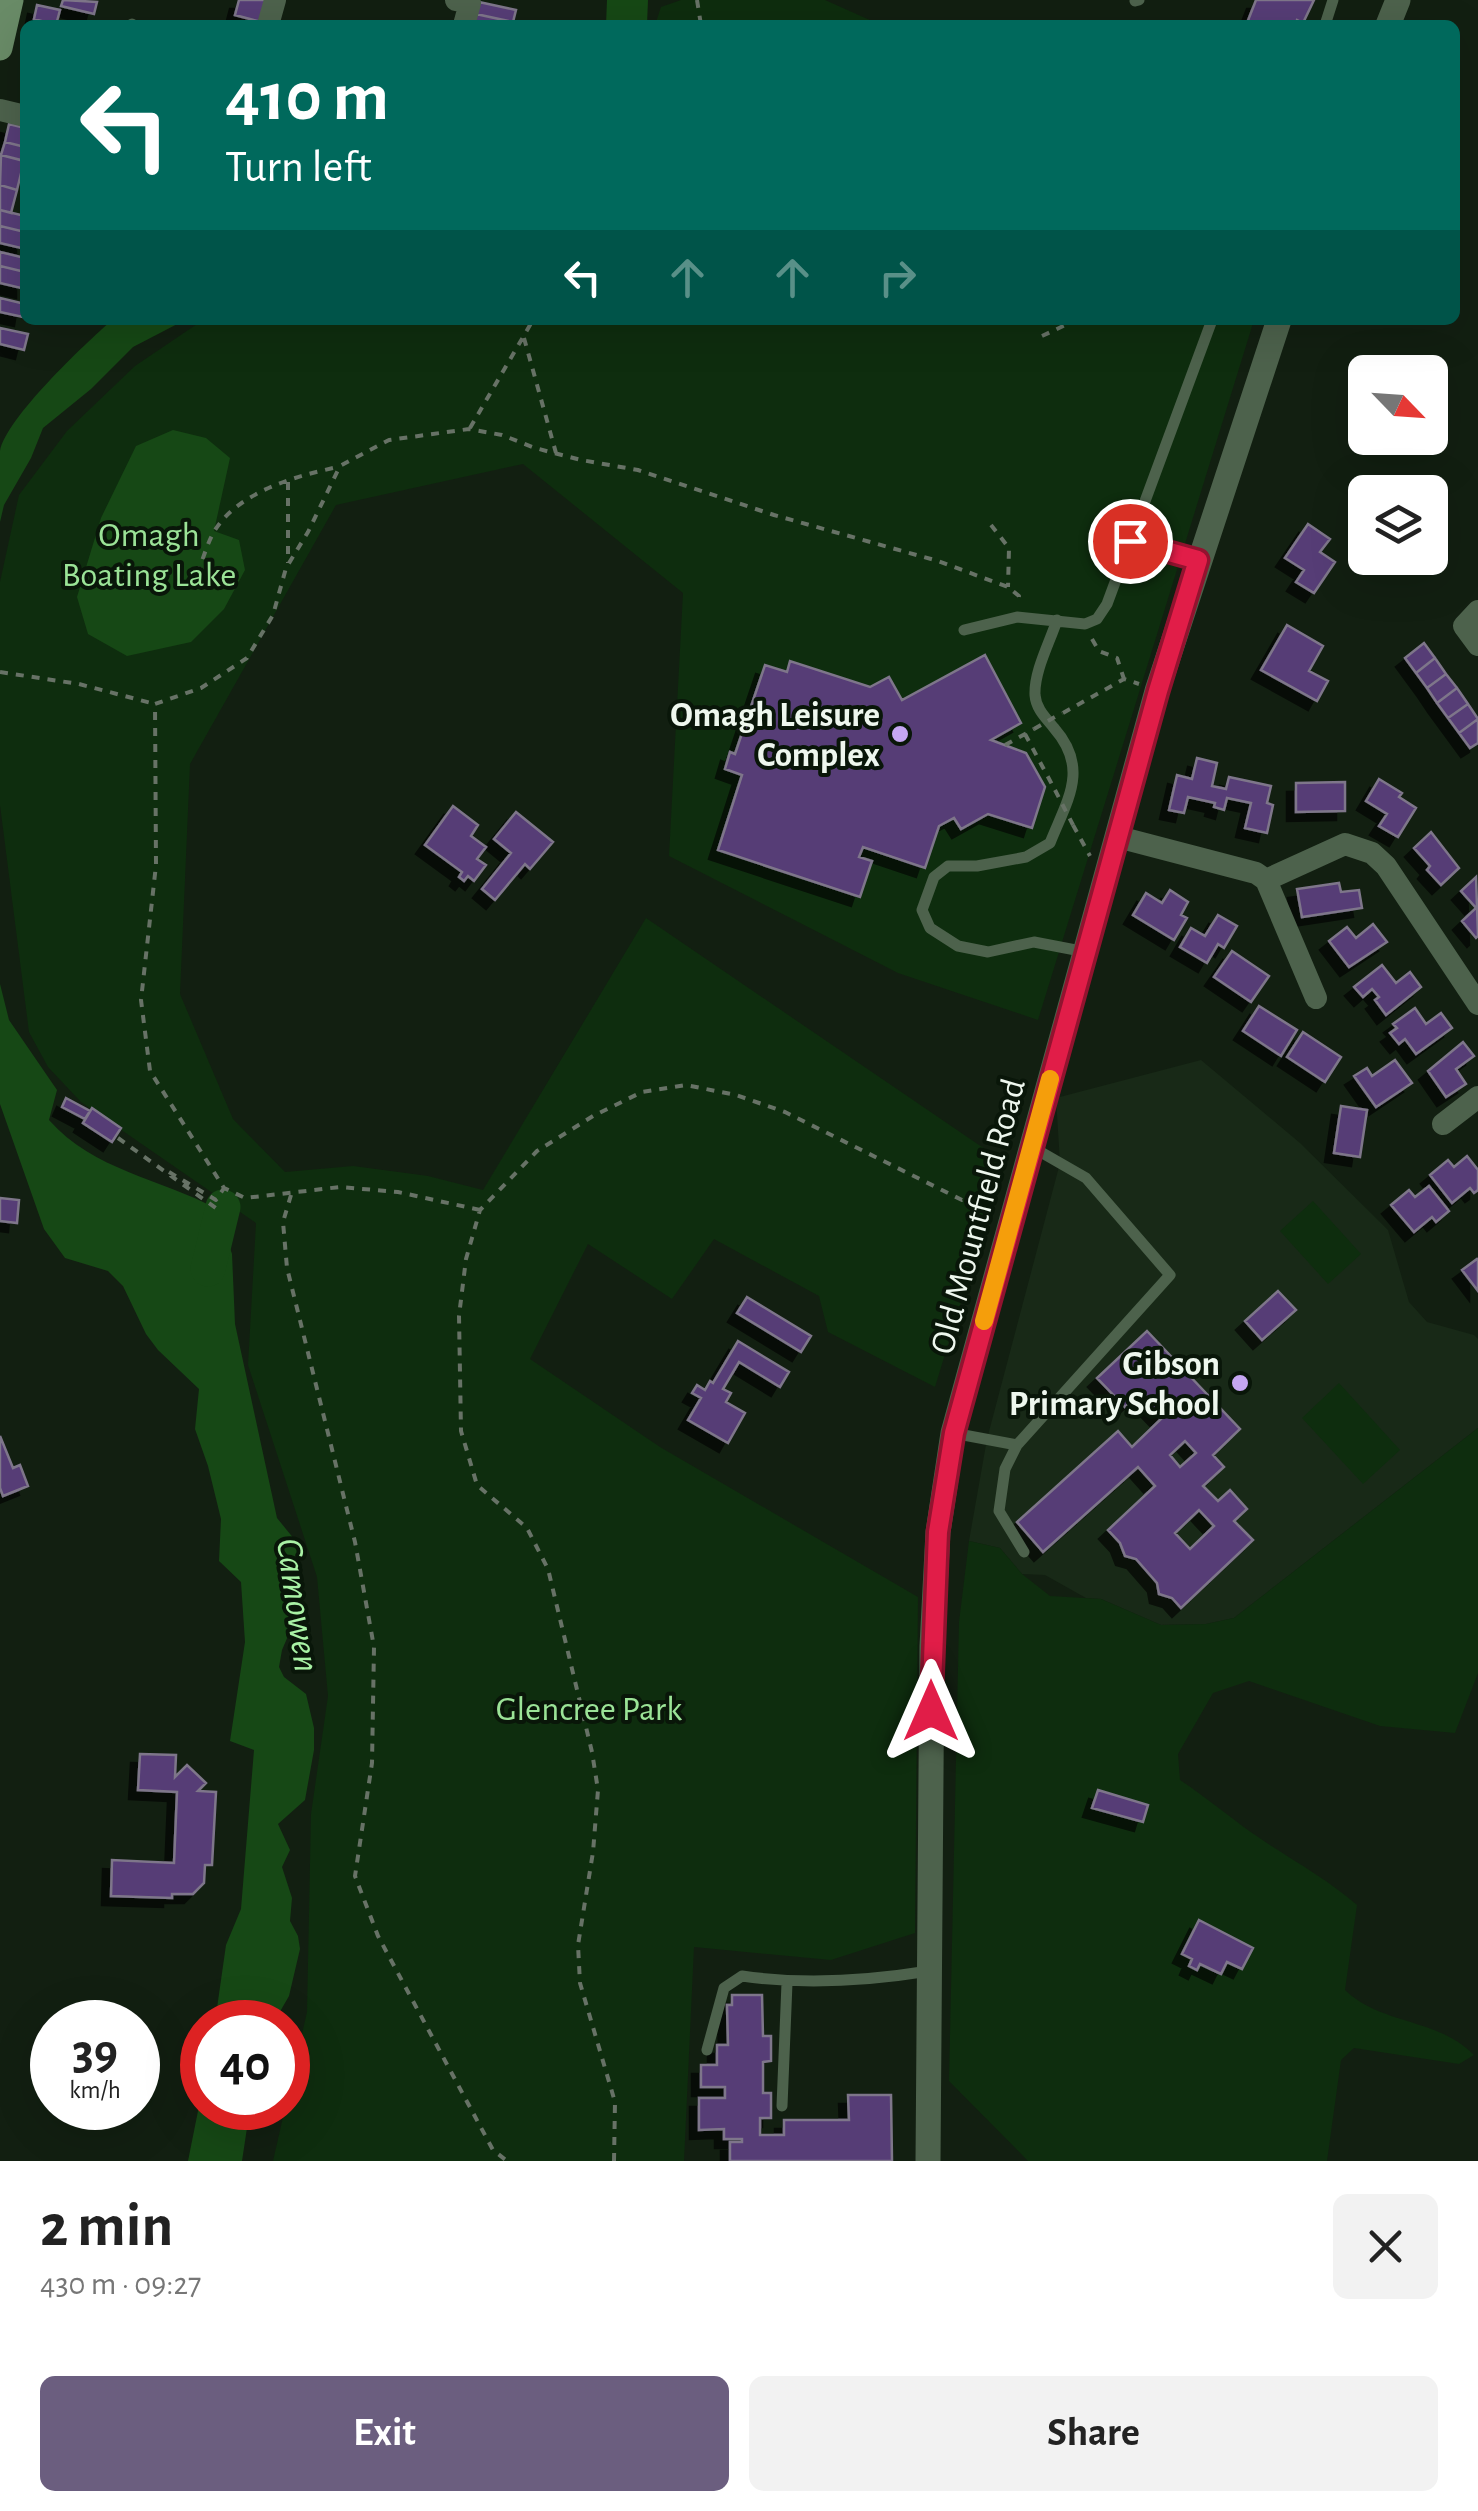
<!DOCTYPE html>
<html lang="en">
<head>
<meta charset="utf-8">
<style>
	:root { --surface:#fff; --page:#f2f2f2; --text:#222; --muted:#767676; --accent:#6b5e7f }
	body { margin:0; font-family:"Alegreya Sans",sans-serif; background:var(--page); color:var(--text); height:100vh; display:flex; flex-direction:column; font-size:38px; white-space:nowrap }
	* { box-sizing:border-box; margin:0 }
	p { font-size:32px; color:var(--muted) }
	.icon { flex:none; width:55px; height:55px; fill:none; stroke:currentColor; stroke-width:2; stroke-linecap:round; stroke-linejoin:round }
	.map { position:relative; height:2161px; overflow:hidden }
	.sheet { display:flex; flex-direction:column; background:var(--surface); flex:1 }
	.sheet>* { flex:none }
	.hud { position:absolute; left:20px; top:20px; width:1440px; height:305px; border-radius:15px; box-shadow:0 10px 40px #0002; background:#00695c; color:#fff; overflow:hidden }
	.needle { width:65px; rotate:115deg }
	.tools { position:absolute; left:1348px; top:355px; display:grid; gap:20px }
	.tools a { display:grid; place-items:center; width:100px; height:100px; border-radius:15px; background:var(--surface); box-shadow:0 10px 40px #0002; font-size:50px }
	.speed { position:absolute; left:30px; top:2000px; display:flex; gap:20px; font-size:50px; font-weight:700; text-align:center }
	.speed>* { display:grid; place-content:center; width:130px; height:130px; border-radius:50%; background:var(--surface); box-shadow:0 10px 40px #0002; line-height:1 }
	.speed small { font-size:25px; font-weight:400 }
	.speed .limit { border:15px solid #d22; background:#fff; color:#111 }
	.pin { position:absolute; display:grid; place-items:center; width:85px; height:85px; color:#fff; margin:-42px; border:5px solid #fff; border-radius:50%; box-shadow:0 2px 10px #0007 }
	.me { position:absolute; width:110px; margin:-55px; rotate:0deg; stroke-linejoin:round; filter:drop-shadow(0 0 8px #0008) }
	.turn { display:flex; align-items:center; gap:35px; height:210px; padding:0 40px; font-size:45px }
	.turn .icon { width:130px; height:130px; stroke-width:2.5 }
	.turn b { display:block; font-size:70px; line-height:85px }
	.lanes { display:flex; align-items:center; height:95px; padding:0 40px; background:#0003; justify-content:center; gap:50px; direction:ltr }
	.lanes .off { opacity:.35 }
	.round { display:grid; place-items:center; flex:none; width:105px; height:105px; border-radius:15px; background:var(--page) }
	.head { display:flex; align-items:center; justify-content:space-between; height:170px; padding:0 40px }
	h1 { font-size:60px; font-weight:600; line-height:75px }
	.cta { display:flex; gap:20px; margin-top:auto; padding:20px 40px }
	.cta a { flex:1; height:115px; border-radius:15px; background:var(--accent); color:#fff; font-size:40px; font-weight:600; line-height:115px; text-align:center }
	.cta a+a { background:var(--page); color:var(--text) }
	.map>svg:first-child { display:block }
	.built { fill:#182917 }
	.green { fill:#0e2d0e }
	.water { fill:#164815 }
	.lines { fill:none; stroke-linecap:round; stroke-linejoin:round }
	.river { stroke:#164815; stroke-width:35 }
	.building { fill:#563d76; stroke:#7e768a; stroke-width:2.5; fill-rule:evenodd; filter:url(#shadow) }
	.path { stroke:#677266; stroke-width:4; stroke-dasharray:8 8; stroke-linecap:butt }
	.service { stroke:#4d624c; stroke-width:11 }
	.minor { stroke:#4d624c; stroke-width:22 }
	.tertiary { stroke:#4d624c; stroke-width:25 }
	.secondary { stroke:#698b67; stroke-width:25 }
	.path-bridge { stroke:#677266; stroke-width:4; stroke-dasharray:8 8; stroke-linecap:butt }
	.route-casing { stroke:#92132f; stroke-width:25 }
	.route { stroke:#e11d48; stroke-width:18 }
	.slow { stroke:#f59e0b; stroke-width:18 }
	.poi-dot { fill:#c5a7f1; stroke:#091609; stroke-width:4 }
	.labels { text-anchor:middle; stroke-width:8; stroke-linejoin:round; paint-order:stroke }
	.park-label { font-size:35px; fill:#9be397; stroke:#091609 }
	.poi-label { font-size:35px; font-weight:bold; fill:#eef7ee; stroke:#091609; text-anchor:end }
	.street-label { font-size:35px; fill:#eef7ee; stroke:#091609 }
	.water-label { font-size:38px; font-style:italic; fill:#a9f2a5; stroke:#091609 }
</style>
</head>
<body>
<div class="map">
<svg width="1478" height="2161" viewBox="0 0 1478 2161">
	<defs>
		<filter id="shadow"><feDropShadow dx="-9" dy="9" stdDeviation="0" flood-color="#0009"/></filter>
	</defs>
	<rect width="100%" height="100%" fill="#121f11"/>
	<path class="built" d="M1201 1060 1300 1143 1388 1230 1409 1302 1427 1322 1474 1335 1478 1339V1428L1234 1618 1206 1624 1161 1625 1101 1599 1086 1598 1045 1575 1022 1574 1000 1548 969 1541 987 1439 1060 1163 1056 1098Z"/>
	<path class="green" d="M681 0H825L881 25H655L661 7Z
		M203 320H1254L1038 1020 898 973 669 856 683 593 523 464 336 505 190 764 180 994 233 1119 285 1172 353 1166 428 1176 483 1190 646 918 1004 1162 935 1387 828 1332 819 1296 714 1239 672 1299 588 1244 530 1359 660 1447 918 1597 915 1933 831 1960 694 1947 684 2161H273L307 2012 311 1814 328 1696 317 1577 248 1365 256 1223 81 1102 48 1067 29 1032 0 805V582L19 495 67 431 135 366Z
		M1313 1201 1361 1254 1328 1284 1280 1231Z
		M1339 1383 1400 1450 1363 1484 1302 1418Z
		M1478 1428V1673L1455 1733 1380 1726 1249 1681 1213 1693 1178 1754 1180 1780C1209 1799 1235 1822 1264 1841 1297 1863 1327 1879 1357 1905L1345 1990C1381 2025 1438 2018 1474 2055L1459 2064 1354 2048 1341 2060 1327 2161H1028L949 2081 959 1622 969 1541 1000 1548 1022 1574 1050 1596 1101 1599 1161 1625 1206 1624 1234 1618Z"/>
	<path class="water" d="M607 0H648L647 25H606Z
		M112 320H185L133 347 91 389 43 428 31 458 4 505 0 522C0 500 0 473 0 451 6 418 85 344 112 320Z
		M173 430 206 438 230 458 214 531 239 540 245 570 224 609 191 642 127 656 88 634 77 597 101 518 136 446Z
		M0 984 9 1020 57 1090 49 1120C94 1171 160 1178 217 1209L232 1254 235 1324 277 1518 299 1545 294 1622 282 1650 279 1667 284 1677 306 1694 314 1728V1750L305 1800 278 1824 290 1850 282 1867 292 1898 290 1921 298 1936 300 1949 289 1996 274 2022H215L226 1945 241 1909 254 1750 230 1741 245 1642 241 1582 219 1561 221 1519 208 1466 195 1429 199 1389 158 1350 146 1334 123 1286 108 1271 65 1258 44 1229 0 1104Z
		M202 2091V2108H250L242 2161H188Z"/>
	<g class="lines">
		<path class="river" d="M208 1269 223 1207"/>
	</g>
	<path class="building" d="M63 0 97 2 94 14 61 6Z
		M239 0H267L261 22 235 15Z
		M1256 0H1314L1303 23 1297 20 1295 25H1250L1247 23Z
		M479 2 516 10 513 22 476 14Z
		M37 5 60 10 56 25 34 19Z
		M476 14 513 22 512 25H473Z
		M9 124 25 128V147L5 142Z
		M5 142 25 147V161L1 155Z
		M1 155 24 161 17 190 0 185Z
		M0 185 17 190 11 213 0 210Z
		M0 210 25 216V232L0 226Z
		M0 226 25 232V249L0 243Z
		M0 252 25 258V272L0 266Z
		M0 266 25 272V289L0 283Z
		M0 298 25 304 23 317 0 312Z
		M0 328 28 334 24 350 0 344Z
		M1308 524 1330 539 1320 552 1335 562 1314 593 1296 582 1304 570 1285 558Z
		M1287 625 1323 646 1309 671 1328 681 1317 701 1261 670Z
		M1424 643 1435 658 1416 673 1405 658Z
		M985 655 1021 723 991 740 1026 753 1045 787 1032 828 988 814 961 829 954 818 939 826 925 868 863 847 859 857 872 861 860 897 718 850 742 775 725 769 730 752 735 754 765 665 787 672 790 661 870 687 889 677 902 700Z
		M1435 658 1446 674 1427 688 1416 673Z
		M1446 674 1457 688 1437 703 1427 688Z
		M1457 688 1468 704 1448 718 1437 703Z
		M1468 704 1478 719 1459 733 1448 718Z
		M1478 719V743L1470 748 1459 733Z
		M1197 758 1217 763 1212 786 1226 789 1229 777 1271 786 1267 803 1273 805 1267 833 1245 828 1251 803 1227 798 1224 810 1214 807 1215 803 1188 797 1184 813 1169 810 1177 775 1192 779Z
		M1379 779 1402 793 1399 797 1416 808 1398 837 1379 826 1387 814 1366 801Z
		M1345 782V811L1296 812V783Z
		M453 806 478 825 471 836 486 847 477 859 486 865 474 881 468 876 464 881 459 877 462 872 425 845Z
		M516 812 553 842 530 869 525 864 495 900 482 889 511 853 494 839Z
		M1431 832 1459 868 1441 885 1427 870 1430 866 1414 848Z
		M1476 877 1478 936 1476 938 1462 921 1476 908 1461 891Z
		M1339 883 1341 892 1359 890 1362 908 1302 917 1297 889Z
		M1170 890 1188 902 1181 915 1187 918 1174 940 1133 915 1146 893 1162 903Z
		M1218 915 1237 926 1224 948 1218 944 1207 963 1180 947 1191 928 1205 936Z
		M1373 924 1387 942 1349 967 1329 941 1347 927 1356 938Z
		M1232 951 1269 976 1251 1002 1214 977Z
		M1382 965 1396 983 1410 972 1421 987 1386 1015 1375 1000 1379 997 1372 989 1363 997 1354 987Z
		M1259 1006 1297 1030 1281 1056 1243 1031Z
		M1415 1008 1426 1024 1441 1013 1452 1028 1416 1054 1405 1039 1399 1044 1390 1033 1397 1028 1393 1024Z
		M1303 1032 1341 1057 1325 1082 1287 1057Z
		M1463 1042 1474 1056 1456 1069 1466 1084 1446 1097 1428 1071Z
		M1395 1060 1412 1083 1376 1107 1354 1076 1367 1068 1372 1076Z
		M66 1098 90 1111 85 1119 62 1107Z
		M1341 1106 1367 1110 1360 1157 1334 1153Z
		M92 1108 121 1128 112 1142 83 1123Z
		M1467 1156 1478 1170V1190L1474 1193 1470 1188 1452 1203 1430 1175 1448 1160 1454 1167Z
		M1429 1186 1449 1211 1436 1222 1432 1217 1414 1232 1391 1205 1409 1190 1415 1197Z
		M0 1198 19 1200 17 1223 0 1221Z
		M1477 1259 1478 1260V1291L1462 1270Z
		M1278 1291 1296 1310 1262 1340 1245 1321Z
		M747 1297 811 1336 801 1352 737 1313Z
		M1147 1331 1240 1429 1213 1455 1224 1467 1203 1486 1218 1501 1230 1490 1247 1509 1234 1521 1253 1540 1181 1608 1172 1598 1159 1594 1157 1583 1136 1559 1125 1556 1120 1543 1108 1530 1155 1486 1138 1467 1043 1552 1017 1522 1118 1431 1132 1447 1161 1419 1138 1395 1125 1407 1097 1378ZM1185 1441 1196 1453 1180 1467 1170 1455ZM1199 1510 1214 1526 1190 1549 1175 1533Z
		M738 1341 789 1372 780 1387 739 1362 723 1389 731 1393 726 1402 745 1413 728 1443 688 1420 701 1398 692 1393 697 1385 705 1390 710 1381 713 1383Z
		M0 1436 13 1468 20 1465 28 1486 3 1496 0 1488Z
		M140 1754 176 1755 175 1777 187 1765 206 1783 198 1791 216 1792 212 1865H205L204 1883 193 1894H172V1898L111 1896 112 1860 174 1863 177 1792 138 1790Z
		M1098 1790 1148 1805 1143 1822 1092 1808Z
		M1199 1920 1253 1948 1242 1969 1227 1962 1221 1974 1200 1964 1197 1970 1189 1966 1192 1959 1182 1954Z
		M732 1995H762L763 2036H771V2061L763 2062V2093H771V2118H760V2135H784V2120H849L848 2095H891L892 2161H730V2142H742V2139H724V2129L699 2130V2098H725V2087H701V2065H717V2045H728L727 2005H732Z"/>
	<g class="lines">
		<path class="path" d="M697 0 701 25
			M1042 336 1076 320
			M524 338 556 453
			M470 428 533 320
			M288 482V563
			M991 525 1009 548 1008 587
			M197 574C203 560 207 543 215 530 239 492 295 476 338 467
			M1092 639 1099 651 1117 658 1124 679
			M0 672 79 684 155 704
			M1063 713 1124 679 1139 684
			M1025 734 1055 790
			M1005 745 1034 729
			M1073 825 1090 856
			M118 1138 220 1211
			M169 1172 216 1200 224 1188
			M291 1195 283 1222 287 1268 355 1542 374 1647 372 1763 355 1876 378 1936 493 2150 507 2161
			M480 1210 398 1192 340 1187 245 1198 224 1188 150 1071 141 1000 156 865 155 704 201 688 247 658 273 615 286 568 308 532 340 466 389 440 469 429 502 435 535 448 581 460 638 470 774 515 938 561 1008 587 1019 596 1018 602
			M614 2161 615 2102 580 1983 578 1945 593 1852 598 1790 592 1752 548 1569 527 1528 477 1485 461 1431 459 1316 466 1259 480 1210 537 1151 593 1116 642 1092 686 1085 736 1095 785 1112 962 1200 997 1193"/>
		<path class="service" d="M1135 1 1139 0
			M132 25V24
			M1325 25 1333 0
			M1130 541 1198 560
			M1057 620C1050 642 1034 671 1035 695 1036 709 1046 718 1054 728 1090 769 1067 800 1050 843L1026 857 977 866H948L934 877 922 910 930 928 958 946 988 952 1034 942 1086 952
			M964 630 1017 617 1085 624 1097 619 1107 604 1212 320
			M953 1433 1017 1445 1170 1275 1086 1178 1032 1147
			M1017 1445 1005 1469 999 1511 1024 1552
			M707 2050 724 1988 742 1976C804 1985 867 1981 929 1971
			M782 2106 787 1983"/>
		<path class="minor" d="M456 0 470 3 464 25
			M268 25 275 0
			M0 110 25 116
			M1478 611 1464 626 1478 645
			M1118 837 1256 873 1266 880 1316 998
			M1266 880 1345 844 1372 853 1386 866 1478 1004
			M1443 1124 1478 1097"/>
		<path class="tertiary" d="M1388 25 1398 0
			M928 2161 932 1646 938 1532 953 1433 1157 691 1279 320"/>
		<path class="secondary" d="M0 48 11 0"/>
		<path class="path-bridge" d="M1034 729 1062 713
			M1055 790 1073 825"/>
	</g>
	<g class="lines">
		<g class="route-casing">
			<path id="route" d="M931 1711 938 1532 954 1433 1158 691 1198 560 1130 541"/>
		</g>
		<use href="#route" class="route"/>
		<path class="slow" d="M984 1321 1050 1079"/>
	</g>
	<g class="poi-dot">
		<circle cx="900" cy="734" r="10"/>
		<circle cx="1240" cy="1383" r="10"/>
	</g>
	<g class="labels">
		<g class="park-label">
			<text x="149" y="546">Omagh<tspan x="149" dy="40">Boating Lake</tspan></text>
			<text x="589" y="1720">Glencree Park</text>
		</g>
		<g class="poi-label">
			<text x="880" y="726">Omagh Leisure<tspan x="880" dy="40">Complex</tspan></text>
			<text x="1220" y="1375">Gibson<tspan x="1220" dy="40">Primary School</tspan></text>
		</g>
		<g class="street-label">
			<text transform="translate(977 1216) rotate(-75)" y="12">Old Mountfield Road</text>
		</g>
		<g class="water-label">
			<text transform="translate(299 1605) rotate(82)" y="13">Camowen</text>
		</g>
	</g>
</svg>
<div class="tools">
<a><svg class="needle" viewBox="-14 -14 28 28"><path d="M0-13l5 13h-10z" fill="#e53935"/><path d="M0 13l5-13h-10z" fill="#767676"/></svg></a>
<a><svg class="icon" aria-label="layers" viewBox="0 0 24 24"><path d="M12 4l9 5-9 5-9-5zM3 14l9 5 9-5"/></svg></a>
</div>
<div class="speed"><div>39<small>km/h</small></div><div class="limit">40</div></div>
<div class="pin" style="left:1130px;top:541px;background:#d93025"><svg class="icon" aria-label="arrive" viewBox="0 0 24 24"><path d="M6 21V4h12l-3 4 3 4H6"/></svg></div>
<svg class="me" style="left:931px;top:1711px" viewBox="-20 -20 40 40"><path d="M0-17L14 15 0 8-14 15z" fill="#e11d48" stroke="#fff" stroke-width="4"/></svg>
<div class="hud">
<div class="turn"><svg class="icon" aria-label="left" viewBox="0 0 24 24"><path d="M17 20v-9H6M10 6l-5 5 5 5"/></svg><div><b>410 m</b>Turn left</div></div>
<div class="lanes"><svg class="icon" aria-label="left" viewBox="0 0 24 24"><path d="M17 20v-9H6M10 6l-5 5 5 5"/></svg><svg class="icon off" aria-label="ahead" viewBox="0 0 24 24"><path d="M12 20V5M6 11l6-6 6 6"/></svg><svg class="icon off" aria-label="ahead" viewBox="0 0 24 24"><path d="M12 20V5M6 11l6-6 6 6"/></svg><svg class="icon off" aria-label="right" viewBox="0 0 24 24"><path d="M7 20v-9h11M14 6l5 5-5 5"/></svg></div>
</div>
</div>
<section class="sheet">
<div class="head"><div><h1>2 min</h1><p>430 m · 09:27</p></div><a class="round"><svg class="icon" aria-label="close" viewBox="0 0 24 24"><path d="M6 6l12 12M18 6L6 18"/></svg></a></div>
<div class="cta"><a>Exit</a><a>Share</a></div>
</section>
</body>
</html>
